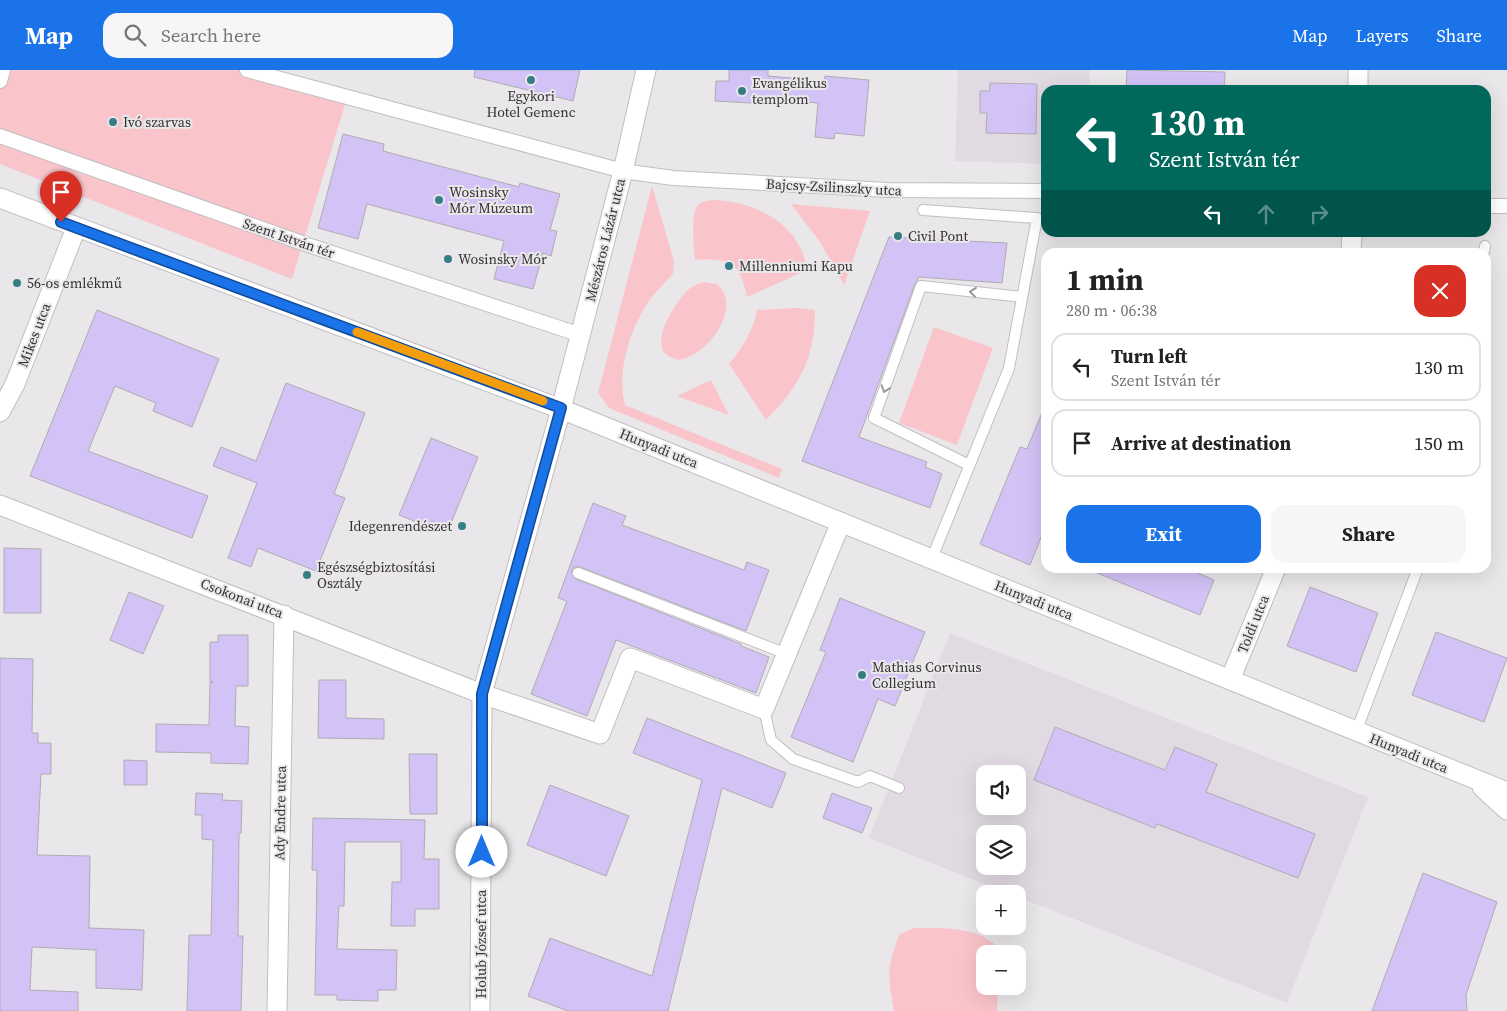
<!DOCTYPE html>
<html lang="en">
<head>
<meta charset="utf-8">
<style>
	:root { --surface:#fff; --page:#f6f6f6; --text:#222; --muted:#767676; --line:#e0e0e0; --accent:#1a73e8 }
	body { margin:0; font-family:"Source Serif 4",serif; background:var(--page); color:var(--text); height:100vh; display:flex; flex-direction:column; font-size:19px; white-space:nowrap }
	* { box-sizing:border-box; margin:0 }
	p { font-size:16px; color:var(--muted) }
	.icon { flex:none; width:28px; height:28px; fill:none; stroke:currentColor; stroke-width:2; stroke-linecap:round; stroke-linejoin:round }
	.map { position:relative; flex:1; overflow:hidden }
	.sheet { position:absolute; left:1041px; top:178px; width:450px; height:325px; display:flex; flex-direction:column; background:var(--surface); border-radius:15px; box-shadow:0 5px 20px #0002 }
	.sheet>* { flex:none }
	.banner { position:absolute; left:1041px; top:15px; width:450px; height:152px; border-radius:15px; box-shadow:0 5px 20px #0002; background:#00695c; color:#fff; overflow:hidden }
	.fabs { position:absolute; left:976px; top:695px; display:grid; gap:10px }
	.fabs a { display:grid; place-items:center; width:50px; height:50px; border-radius:10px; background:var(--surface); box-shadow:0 5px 20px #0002; font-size:25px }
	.pin { position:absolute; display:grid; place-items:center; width:42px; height:42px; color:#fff; margin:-51px -21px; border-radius:50% 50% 50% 0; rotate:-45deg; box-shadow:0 0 5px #0007 }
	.pin .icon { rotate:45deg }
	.me { position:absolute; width:55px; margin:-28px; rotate:0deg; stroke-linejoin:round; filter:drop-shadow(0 0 4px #0008) }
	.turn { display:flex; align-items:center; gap:18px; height:105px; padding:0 25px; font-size:22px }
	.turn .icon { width:65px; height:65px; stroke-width:2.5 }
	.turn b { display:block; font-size:35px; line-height:42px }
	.lanes { display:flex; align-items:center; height:48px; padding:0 25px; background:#0003; justify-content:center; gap:25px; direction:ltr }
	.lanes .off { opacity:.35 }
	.round { display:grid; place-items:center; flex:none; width:52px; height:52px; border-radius:15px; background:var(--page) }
	.overview { display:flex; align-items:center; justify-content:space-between; height:85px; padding:0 25px }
	h1 { font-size:30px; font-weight:700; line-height:38px }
	.action { display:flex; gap:10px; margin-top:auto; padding:10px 25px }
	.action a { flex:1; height:58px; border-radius:15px; background:var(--accent); color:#fff; font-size:20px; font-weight:700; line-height:58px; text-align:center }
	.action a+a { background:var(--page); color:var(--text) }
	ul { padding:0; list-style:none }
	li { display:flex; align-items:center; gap:15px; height:68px; margin:0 10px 8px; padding:0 15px; border:2px solid var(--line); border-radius:15px }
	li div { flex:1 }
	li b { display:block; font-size:19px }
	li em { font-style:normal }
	header { display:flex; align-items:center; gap:30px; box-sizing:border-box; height:70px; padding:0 25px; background:var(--accent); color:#fff }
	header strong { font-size:24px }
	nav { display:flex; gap:28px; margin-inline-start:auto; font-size:18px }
	.search { width:350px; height:45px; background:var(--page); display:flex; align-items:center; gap:12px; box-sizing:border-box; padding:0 18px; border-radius:15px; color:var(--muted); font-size:19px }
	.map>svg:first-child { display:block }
	.built { fill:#e2dae3; fill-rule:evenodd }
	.green { fill:#f9c5cb }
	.building { fill:#d3c2f6; stroke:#aeadb0 }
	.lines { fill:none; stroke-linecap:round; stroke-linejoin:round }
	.service-casing { stroke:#c1bec1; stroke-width:12 }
	.pedestrian-casing { stroke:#c1bec1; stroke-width:16 }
	.minor-casing { stroke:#c1bec1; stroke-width:21 }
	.service { stroke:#fff; stroke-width:10 }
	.pedestrian { stroke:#fff; stroke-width:14 }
	.minor { stroke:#fff; stroke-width:19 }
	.oneway { stroke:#9a989a }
	.route-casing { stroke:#114b97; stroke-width:12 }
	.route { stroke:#1a73e8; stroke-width:9 }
	.slow { stroke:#f59e0b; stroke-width:9 }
	.poi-dot { fill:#367d86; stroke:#eae7ea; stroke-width:2 }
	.labels { text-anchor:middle; stroke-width:4; stroke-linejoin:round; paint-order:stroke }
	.poi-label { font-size:14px; fill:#343234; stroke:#eae7ea; text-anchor:start }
	.street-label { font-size:14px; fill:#343234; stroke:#eae7ea }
</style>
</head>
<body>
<header>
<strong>Map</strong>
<div class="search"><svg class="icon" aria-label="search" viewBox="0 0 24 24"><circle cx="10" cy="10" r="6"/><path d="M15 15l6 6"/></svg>Search here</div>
<nav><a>Map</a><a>Layers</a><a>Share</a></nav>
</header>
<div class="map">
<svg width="1507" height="941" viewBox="0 0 1507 941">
	<rect width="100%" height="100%" fill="#eae7ea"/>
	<path class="built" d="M958 0H1090L1089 20H1046V94L955 91Z
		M950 563 1368 727 1287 933 1018 827V824H1009L869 768ZM985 704H1018V736H985ZM985 764H1018V796H985Z"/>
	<path class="green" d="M0 0H247L347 28 292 209 0 94Z
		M652 116 674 191 673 204C666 211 658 219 652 227 631 255 616 300 625 335L782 399 779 408 609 338 598 323Z
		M712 130C755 131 801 153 807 200L747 227C740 192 729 188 695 190 694 179 690 143 698 135 701 131 707 131 712 130Z
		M791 134 870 141 844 215 820 172Z
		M704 212 717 214C744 238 706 288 678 290 673 288 667 286 664 282 653 268 676 231 687 221 691 216 698 214 704 212Z
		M797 238 815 240C815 289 799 317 766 350L729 294C743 277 753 261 757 240Z
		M934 257 993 278 957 375 899 353Z
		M711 310 729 345 677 326Z
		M914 858C944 858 977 856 999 878V884H985V916H998L997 941H894C888 908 886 896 900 864Z"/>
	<path class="building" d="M475 0H580L573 31 474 7Z
		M729 0H768V6L824 11 825 6 869 10 864 66 835 63 834 69 815 67 818 33 767 29V34L715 31 716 11H729Z
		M1127 0 1225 2 1224 20H1126Z
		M990 13 1037 14 1036 64 986 63 987 43H980V21H990Z
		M343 64 384 74 383 81 519 117 520 113 560 124 550 160 557 161 551 186 543 183 533 219 494 209 504 171 367 134 358 169 318 158Z
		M889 167 1007 173 1002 213 919 207 915 214 859 367 927 392 925 397 942 404 930 438 802 391Z
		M97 240 219 289 192 357 153 341 156 333 115 316 88 381 208 426 192 468 30 406Z
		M286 313 365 343 334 424 345 428 316 501 258 478 251 497 228 488 257 413 213 396 221 377 256 391Z
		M1046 333V455L1030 495 980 474 1020 377 1027 379Z
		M431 368 478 387 449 458 432 451 429 457 399 445Z
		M593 433 626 446 622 455 744 500 747 492 769 500 746 561 580 497H574L571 501 576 509 741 574V576L769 587 756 623 616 570 587 646 531 624 567 531 558 528Z
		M4 478 41 479V543H4Z
		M1085 498H1198L1196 502 1214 510 1200 545Z
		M1310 517 1378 543 1356 602 1287 576Z
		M129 522 164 536 143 584 110 570Z
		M840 528 925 562 895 636 878 629 853 692 791 667 826 582 820 580Z
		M1436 562 1507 588 1484 652 1412 625Z
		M218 565H248V616H236L235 656 249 657 248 694 211 693V683L156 682V654L209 655 210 612H213L210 611V572H218Z
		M0 588 33 589 32 663H38V673H51V704H41L37 785 90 786 89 858 144 860 142 920 96 918V880L32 877 30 920 78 922V941H0Z
		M319 610H346V648L384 649V669L318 668Z
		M647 648 786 703 772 738 722 718 668 941H568L528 926 550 868 652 906 702 710 633 683Z
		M1055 657 1165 700 1175 677 1217 694 1206 722 1315 764 1298 808 1157 754 1155 758 1034 710Z
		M409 684H437V744H410Z
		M124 690 147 691V715H124Z
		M550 715 629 746 606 806 527 775Z
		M196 723 223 724 222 730 242 731 241 763H239L238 866H243L241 941H187L189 865H211L213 770 202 769V745H195Z
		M832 723 872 738 862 763 823 748Z
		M313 748 425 750 424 789H439V839H415V856H391L392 812H401V772H345L344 836H339L337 879 397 880 396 920H378V931L337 930V925H315L317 800H312Z
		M1423 803 1497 832 1466 925 1467 941H1372Z"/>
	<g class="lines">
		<g class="service-casing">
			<path id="service" d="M923 140 1037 148 1009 298 932 488
				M1484 182 1485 176
				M969 395 874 348 921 216 1022 227
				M578 503 787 584
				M764 639 771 670 793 689 858 712 870 706 899 718
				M1356 662 1418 498"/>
		</g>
		<g class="pedestrian-casing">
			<path id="pedestrian" d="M247 0 623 101 673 108 887 120 1046 121
				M0 11 3 0
				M0 66 308 175 581 265
				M1486 136H1507"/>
		</g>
		<g class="minor-casing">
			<path id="minor" d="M1358 20V0
				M0 128 561 339 1507 722
				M1351 182 1352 162
				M0 342 15 314 76 158
				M0 435 482 624 600 664 630 588 764 639 841 452
				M1230 610 1276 498
				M1482 717 1507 740
				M277 941 284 545
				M480 941 482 624 561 339 623 101 646 0"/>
		</g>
		<use href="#service" class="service"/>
		<use href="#pedestrian" class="pedestrian"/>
		<use href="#minor" class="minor"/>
	</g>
	<defs><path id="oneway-chevron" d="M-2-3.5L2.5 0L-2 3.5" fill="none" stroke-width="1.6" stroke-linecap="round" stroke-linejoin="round" transform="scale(1.25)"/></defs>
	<g class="oneway">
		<use href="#oneway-chevron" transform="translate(973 222) rotate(-174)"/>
		<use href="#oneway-chevron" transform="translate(885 319) rotate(109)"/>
	</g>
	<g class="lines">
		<g class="route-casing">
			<path id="route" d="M61 152 561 338 482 624V782"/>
		</g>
		<use href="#route" class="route"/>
		<path class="slow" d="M357 262 543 331"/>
	</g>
	<g class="poi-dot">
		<circle cx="531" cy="10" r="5"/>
		<circle cx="742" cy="21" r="5"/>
		<circle cx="113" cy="52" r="5"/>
		<circle cx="439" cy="130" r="5"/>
		<circle cx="898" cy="166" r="5"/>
		<circle cx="448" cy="189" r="5"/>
		<circle cx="729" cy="196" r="5"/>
		<circle cx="17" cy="213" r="5"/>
		<circle cx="462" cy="456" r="5"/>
		<circle cx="307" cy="505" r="5"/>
		<circle cx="862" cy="605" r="5"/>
	</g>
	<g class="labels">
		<g class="poi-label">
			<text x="752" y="18">Evangélikus<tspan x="752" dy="16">templom</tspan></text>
			<text x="531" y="31" text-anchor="middle">Egykori<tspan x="531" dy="16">Hotel Gemenc</tspan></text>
			<text x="123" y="57">Ivó szarvas</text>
			<text x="449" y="127">Wosinsky<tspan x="449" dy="16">Mór Múzeum</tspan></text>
			<text x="908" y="171">Civil Pont</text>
			<text x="458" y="194">Wosinsky Mór</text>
			<text x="739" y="201">Millenniumi Kapu</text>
			<text x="27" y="218">56-os emlékmű</text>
			<text x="452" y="461" text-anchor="end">Idegenrendészet</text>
			<text x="317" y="502">Egészségbiztosítási<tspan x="317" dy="16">Osztály</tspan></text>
			<text x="872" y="602">Mathias Corvinus<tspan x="872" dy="16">Collegium</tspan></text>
		</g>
		<g class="street-label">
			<text transform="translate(834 117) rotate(3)" y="5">Bajcsy-Zsilinszky utca</text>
			<text transform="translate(289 168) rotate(19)" y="5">Szent István tér</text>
			<text transform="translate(605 170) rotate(-76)" y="5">Mészáros Lázár utca</text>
			<text transform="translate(34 265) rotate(-69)" y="5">Mikes utca</text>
			<text transform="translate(659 378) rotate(22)" y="5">Hunyadi utca</text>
			<text transform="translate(242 528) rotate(21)" y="5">Csokonai utca</text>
			<text transform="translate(1034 530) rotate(22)" y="5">Hunyadi utca</text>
			<text transform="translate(1253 554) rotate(-68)" y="5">Toldi utca</text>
			<text transform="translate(1409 683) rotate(22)" y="5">Hunyadi utca</text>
			<text transform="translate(280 743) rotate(-89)" y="5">Ady Endre utca</text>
			<text transform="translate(481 874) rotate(-90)" y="5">Holub József utca</text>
		</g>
	</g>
</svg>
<div class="fabs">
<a><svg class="icon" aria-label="sound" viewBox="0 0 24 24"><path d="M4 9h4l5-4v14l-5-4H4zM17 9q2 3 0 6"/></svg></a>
<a><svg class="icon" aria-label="layers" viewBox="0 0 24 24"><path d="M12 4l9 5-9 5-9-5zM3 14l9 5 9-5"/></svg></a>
<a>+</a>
<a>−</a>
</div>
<div class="pin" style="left:61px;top:152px;background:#d93025"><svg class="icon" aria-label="arrive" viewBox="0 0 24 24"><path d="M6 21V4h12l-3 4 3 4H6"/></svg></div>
<svg class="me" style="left:482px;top:782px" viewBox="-20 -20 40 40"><circle r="19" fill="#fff"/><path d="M0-13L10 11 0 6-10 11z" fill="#1a73e8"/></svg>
<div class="banner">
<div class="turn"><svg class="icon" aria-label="left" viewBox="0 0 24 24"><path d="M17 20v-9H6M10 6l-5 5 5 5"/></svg><div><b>130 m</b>Szent István tér</div></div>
<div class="lanes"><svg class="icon" aria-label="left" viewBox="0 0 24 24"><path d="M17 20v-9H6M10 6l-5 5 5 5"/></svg><svg class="icon off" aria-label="ahead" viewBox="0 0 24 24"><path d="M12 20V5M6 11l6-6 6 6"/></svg><svg class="icon off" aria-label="right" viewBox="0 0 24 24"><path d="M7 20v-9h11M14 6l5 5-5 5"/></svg></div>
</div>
<section class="sheet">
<div class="overview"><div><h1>1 min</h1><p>280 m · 06:38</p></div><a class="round" style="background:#d93025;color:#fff"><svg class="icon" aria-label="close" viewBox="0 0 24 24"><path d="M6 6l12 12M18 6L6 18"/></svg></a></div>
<ul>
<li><svg class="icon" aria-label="left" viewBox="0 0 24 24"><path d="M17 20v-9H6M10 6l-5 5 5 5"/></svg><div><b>Turn left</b><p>Szent István tér</p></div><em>130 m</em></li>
<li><svg class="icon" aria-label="arrive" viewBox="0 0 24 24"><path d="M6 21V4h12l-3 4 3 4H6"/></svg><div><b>Arrive at destination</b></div><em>150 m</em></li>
</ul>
<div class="action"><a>Exit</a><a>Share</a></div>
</section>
</div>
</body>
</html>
